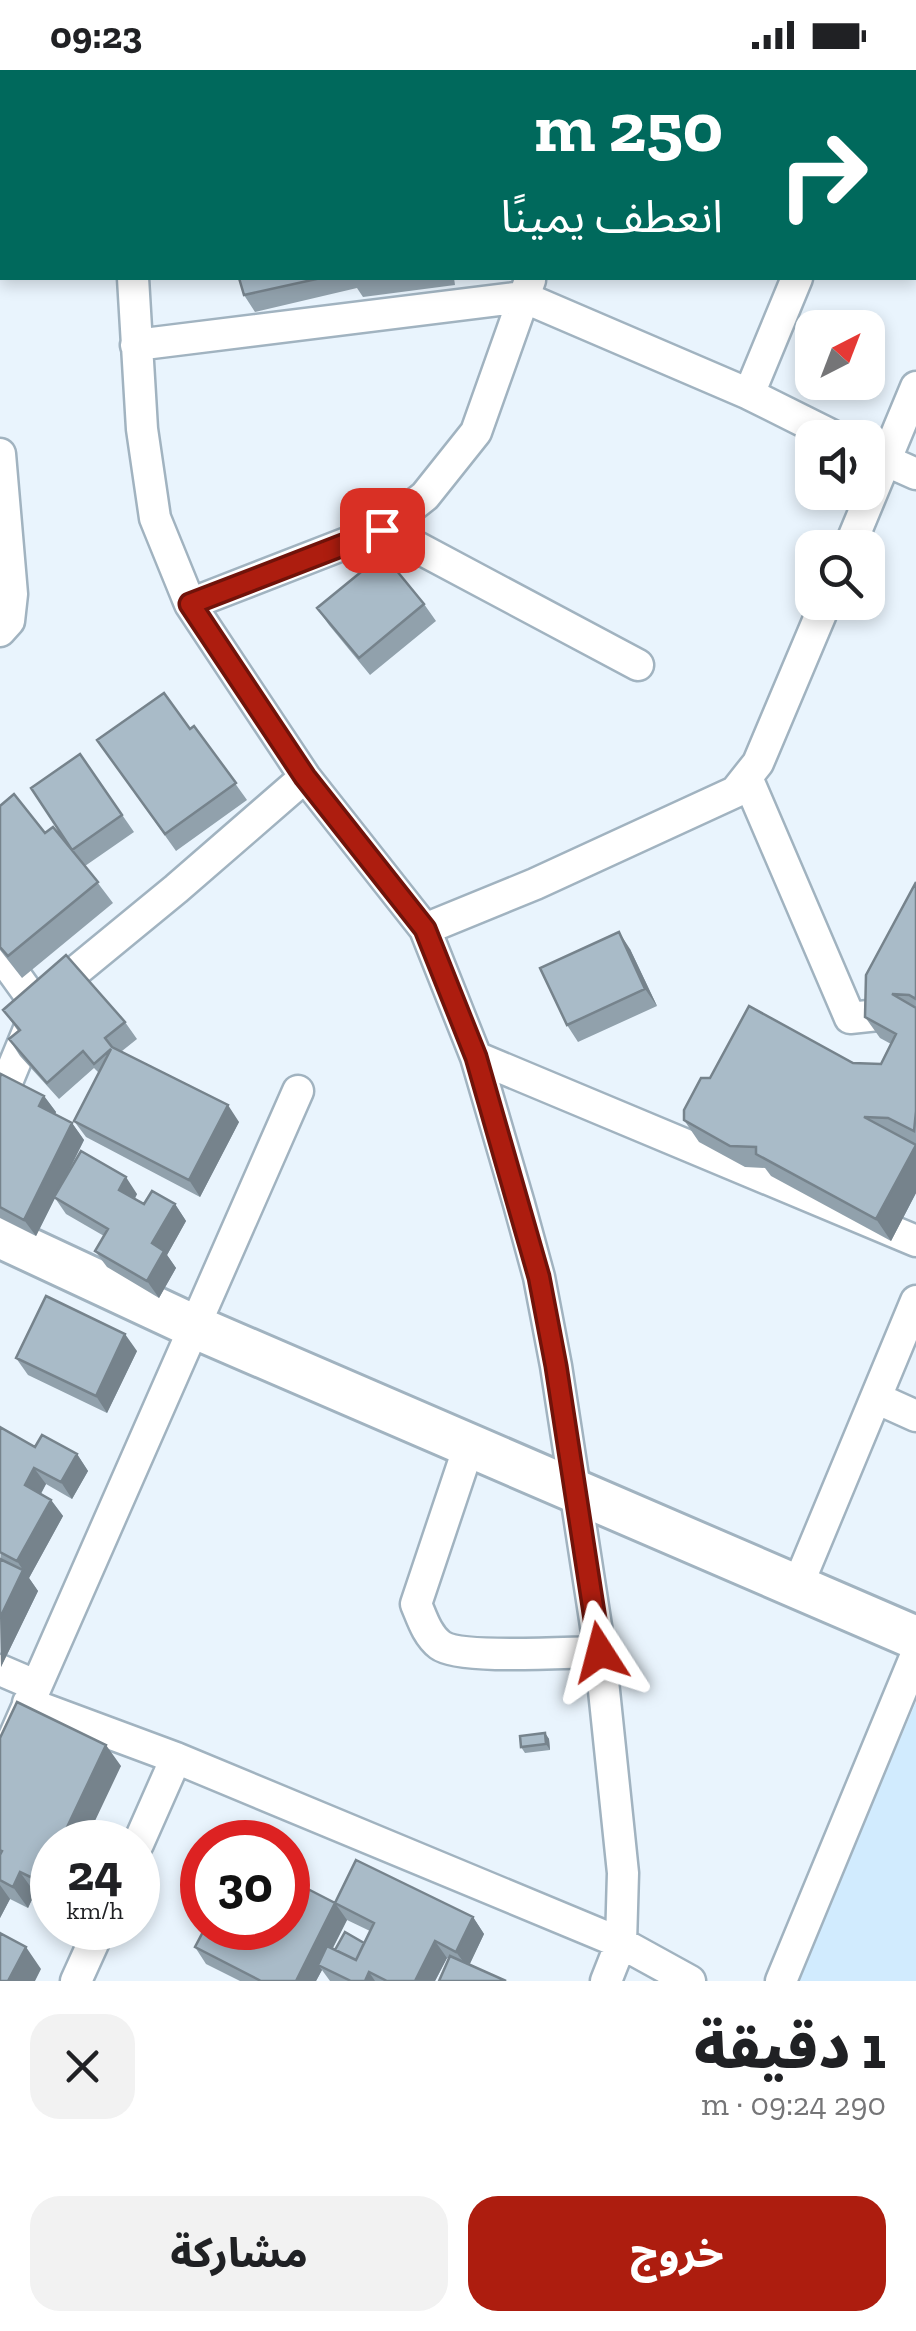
<!DOCTYPE html>
<html lang="ar">
<head>
<meta charset="utf-8">
<style>
	:root { --surface:#fff; --page:#f2f2f2; --text:#202124; --muted:#757577; --accent:#ad1d0f }
	body { margin:0; font-family:"Zilla Slab","Noto Sans Arabic",serif; background:var(--page); color:var(--text); direction:rtl; height:100vh; display:flex; flex-direction:column; font-size:38px; white-space:nowrap }
	* { box-sizing:border-box; margin:0 }
	p { font-size:32px; color:var(--muted) }
	.icon { flex:none; width:55px; height:55px; fill:none; stroke:currentColor; stroke-width:2; stroke-linecap:round; stroke-linejoin:round }
	.map { position:relative; height:1911px; overflow:hidden; direction:ltr }
	.drawer { display:flex; flex-direction:column; background:var(--surface); flex:1 }
	.drawer>* { flex:none }
	.top-card { position:absolute; left:0px; top:0px; width:918px; height:210px; box-shadow:0 5px 15px #0003; direction:rtl; background:#00695c; color:#fff; overflow:hidden }
	.needle { width:65px; rotate:42deg }
	.tools { position:absolute; left:795px; top:240px; display:grid; gap:20px }
	.tools a { display:grid; place-items:center; width:90px; height:90px; border-radius:20px; background:var(--surface); box-shadow:0 5px 15px #0003; font-size:50px }
	.speed { position:absolute; left:30px; top:1750px; display:flex; gap:20px; font-size:50px; font-weight:700; text-align:center }
	.speed>* { display:grid; place-content:center; width:130px; height:130px; border-radius:50%; background:var(--surface); box-shadow:0 5px 15px #0003; line-height:1 }
	.speed small { font-size:25px; font-weight:400 }
	.speed .limit { border:15px solid #d22; background:#fff; color:#111 }
	.pin { position:absolute; display:grid; place-items:center; width:85px; height:85px; color:#fff; margin:-42px; border-radius:20px; box-shadow:0 5px 15px #0006 }
	.me { position:absolute; width:110px; margin:-55px; rotate:351deg; stroke-linejoin:round; filter:drop-shadow(0 0 8px #0008) }
	.turn { display:flex; align-items:center; gap:35px; height:210px; padding:0 30px; font-size:45px }
	.turn .icon { width:130px; height:130px; stroke-width:2.5 }
	.turn b { display:block; font-size:70px; line-height:85px }
	.round { display:grid; place-items:center; flex:none; width:105px; height:105px; border-radius:30px; background:var(--page) }
	.head { display:flex; align-items:center; justify-content:space-between; height:170px; padding:0 30px }
	h1 { font-size:60px; font-weight:800; line-height:75px }
	.cta { display:flex; gap:20px; margin-top:auto; padding:20px 30px }
	.cta a { flex:1; height:115px; border-radius:30px; background:var(--accent); color:#fff; font-size:40px; font-weight:800; line-height:115px; text-align:center }
	.cta a+a { background:var(--page); color:var(--text) }
	.status { display:flex; justify-content:space-between; align-items:center; height:70px; padding:0 50px; background:var(--surface); direction:ltr }
	.status svg { height:28px; fill:currentColor }
	.map>svg:first-child { display:block }
	.built { fill:#d1ebfe }
	.lines { fill:none; stroke-linecap:round; stroke-linejoin:round }
	.street-casing { stroke:#a1b3c0; stroke-width:35 }
	.secondary-casing { stroke:#a1b3c0; stroke-width:48 }
	.street { stroke:#fff; stroke-width:30 }
	.secondary { stroke:#fff; stroke-width:42 }
	.wall { fill:#91a1ac; fill-rule:evenodd }
	.shaded-wall { fill:#76838c }
	.building { fill:#a9bbc8; stroke:#76838c; stroke-width:2.5 }
	.route-casing { stroke:#70130a; stroke-width:25 }
	.route { stroke:#ad1d0f; stroke-width:18 }
</style>
</head>
<body>
<div class="status"><b>09:23</b><svg viewBox="0 0 49 12"><path d="M0 12V9h3v3zM5 12V6h3v6zM10 12V3h3v9zM15 12V0h3v12zM26 1h20v11H26zM47 4h2v5h-2z"/></svg></div>
<div class="map">
<svg width="916" height="1911" viewBox="0 0 916 1911">
	<rect width="100%" height="100%" fill="#e9f4fd"/>
	<path class="built" d="M916 1632V1911H796Z"/>
	<g class="lines">
		<g class="street-casing">
			<path id="street" d="M761 0V2
				M613 2 614 0
				M0 75 2 66
				M133 208 142 359 155 448 190 534 305 707 425 859 476 987 519 1134 539 1207 556 1296 600 1582 623 1803 621 1873 606 1911
				M136 275 523 227 749 324 837 368
				M749 324 797 208
				M869 383 916 404
				M0 384 12 524 9 551 0 561
				M383 459 638 595
				M849 478 916 317
				M190 534 383 459 425 426 476 362 530 210
				M748 710 850 948 878 945 892 928 916 872
				M425 859 535 814 735 722 758 693 826 532
				M0 884 36 934
				M476 987 916 1171
				M0 1029 29 959 36 934 176 819 305 707
				M876 1328 916 1346
				M469 1376 416 1534C422 1548 427 1565 440 1575 460 1590 570 1582 600 1582
				M797 1517 916 1231
				M0 1600 35 1615
				M28 1633 176 1688 621 1873 690 1911
				M0 1699 298 1021
				M138 1774 176 1688
				M76 1911 100 1858
				M781 1911 916 1585"/>
		</g>
		<g class="secondary-casing">
			<path id="secondary" d="M0 1166 195 1257 916 1568"/>
		</g>
		<use href="#street" class="street"/>
		<use href="#secondary" class="secondary"/>
	</g>
	<path class="wall" d="M239 208H454L455 215 363 227 357 218 255 242 244 225Z
		M424 534 436 551 370 605 329 555 317 538Z
		M194 656 247 730 176 781 97 670 190 659Z
		M80 684 134 762 85 796 113 833 22 908 0 880V736L74 782 31 718Z
		M916 812V1123L891 1171 771 1106 765 1098 745 1097 699 1072 684 1050 710 1008 853 993 881 994 891 974 880 968 865 947Z
		M630 879 657 936 578 972 567 955Z
		M3 940 125 952 137 969 122 981 239 1052 200 1127 86 1067 74 1051 99 1003 94 998 59 1029 20 986 9 969 18 961Z
		M0 1007 44 1026 56 1042 55 1044 72 1053 84 1070 63 1113 137 1124 135 1129 144 1134H175L186 1151 167 1185 176 1198 159 1228 107 1197 95 1181 104 1166 66 1144 55 1128 36 1166 0 1148Z
		M137 1281 107 1343 28 1305 16 1288Z
		M0 1357 35 1377 77 1384 88 1401 72 1429 46 1414 41 1424 51 1430 63 1446 29 1508 38 1521 1 1597Z
		M545 1663 549 1669 550 1680 525 1683 521 1677Z
		M0 1668 121 1696 52 1772V1831L35 1823 28 1838 10 1829 0 1848Z
		M294 1831 335 1833 473 1847 484 1864 469 1895 447 1888 435 1911H330L322 1900 316 1911H240L206 1894 195 1877ZM347 1850 370 1861 364 1873 335 1880 333 1878Z"/>
	<path class="shaded-wall" d="M619 862 630 879 657 936 645 919Z
		M44 1026 56 1042 51 1053 39 1036Z
		M228 1035 239 1052 200 1127 189 1110Z
		M72 1053 84 1070 36 1166 24 1150Z
		M916 1075V1123L891 1171 876 1149Z
		M126 1107 137 1124 130 1136 119 1120Z
		M175 1134 186 1151 167 1185 176 1198 159 1228 147 1211 152 1173Z
		M125 1264 137 1281 107 1343 96 1326Z
		M77 1384 88 1401 72 1429 61 1412Z
		M34 1398 46 1414 36 1432 25 1415Z
		M51 1430 63 1446 29 1508 38 1521 1 1597 0 1548 23 1500 17 1491Z
		M545 1663 549 1669 550 1680 546 1674Z
		M106 1675 121 1696 85 1772H60Z
		M52 1788V1828L41 1812Z
		M20 1802 35 1823 28 1838 13 1817Z
		M0 1815 10 1829 0 1848Z
		M335 1833 347 1850 323 1897 318 1895 322 1900 316 1911H296Z
		M473 1847 484 1864 468 1898 456 1882Z
		M435 1871 447 1888 435 1911H415Z
		M26 1877 41 1899 35 1911H8Z
		M369 1902 375 1911H365Z"/>
	<path class="building" d="M5 0H53L58 2H4Z
		M193 0H286L291 2H191Z
		M446 0H534L532 2H445Z
		M2 6V46L0 45V12Z
		M239 208H321L244 225Z
		M383 484 424 534 359 588 317 538Z
		M164 623 190 659 194 656 236 713 165 764 97 670Z
		M80 684 122 745 72 780 31 718Z
		M14 724 45 763 53 757 98 812 8 886 0 877V736Z
		M916 812V929L909 925 892 924 916 938V1041L914 1061 888 1048 864 1047 916 1075 876 1149 756 1084V1077L730 1076 684 1050V1040L701 1008H710L749 936 853 993 881 994 896 964 865 947 866 905Z
		M619 862 645 919 567 955 540 898Z
		M66 885 125 952 105 968 112 977 228 1035 189 1110 74 1051 111 979 94 994 83 981 47 1013 9 969 20 960 3 940Z
		M1 1004 44 1026 39 1036 72 1053 24 1150 0 1137V1007Z
		M81 1081 126 1107 119 1120 144 1134 152 1121 175 1134 152 1173 164 1181 147 1211 95 1181 108 1159 54 1127Z
		M46 1226 125 1264 96 1326 16 1288Z
		M0 1357 35 1377 42 1365 77 1384 61 1412 34 1398 25 1415 51 1430 17 1491 0 1482Z
		M0 1489 23 1500 0 1548Z
		M17 1632 106 1675 60 1772H52V1788L41 1812 20 1802 13 1817 0 1810V1785L2 1781 0 1780V1668Z
		M545 1663 546 1674 521 1677 520 1666Z
		M356 1790 473 1847 456 1882 435 1871 415 1911H387L369 1902 365 1911H351L318 1895 327 1876 356 1890 374 1853 335 1833Z
		M302 1816 335 1833 296 1911H261L195 1877 205 1858H288V1827L294 1831Z
		M345 1862 364 1873 356 1890 335 1880Z
		M0 1863 26 1877 8 1911H0Z
		M450 1886 506 1911H439Z"/>
	<g class="lines">
		<g class="route-casing">
			<path id="route" d="M382 460 190 534 305 707 425 859 476 987 539 1207 556 1296 600 1582"/>
		</g>
		<use href="#route" class="route"/>
	</g>
</svg>
<div class="tools">
<a><svg class="needle" viewBox="-14 -14 28 28"><path d="M0-13l5 13h-10z" fill="#e53935"/><path d="M0 13l5-13h-10z" fill="#757577"/></svg></a>
<a><svg class="icon" aria-label="sound" viewBox="0 0 24 24"><path d="M4 9h4l5-4v14l-5-4H4zM17 9q2 3 0 6"/></svg></a>
<a><svg class="icon" aria-label="search" viewBox="0 0 24 24"><circle cx="10" cy="10" r="6"/><path d="M15 15l6 6"/></svg></a>
</div>
<div class="speed"><div>24<small>km/h</small></div><div class="limit">30</div></div>
<div class="pin" style="left:382px;top:460px;background:#d93025"><svg class="icon" aria-label="arrive" viewBox="0 0 24 24"><path d="M6 21V4h12l-3 4 3 4H6"/></svg></div>
<svg class="me" style="left:600px;top:1582px" viewBox="-20 -20 40 40"><path d="M0-17L14 15 0 8-14 15z" fill="#ad1d0f" stroke="#fff" stroke-width="4"/></svg>
<div class="top-card">
<div class="turn"><svg class="icon" aria-label="right" viewBox="0 0 24 24"><path d="M7 20v-9h11M14 6l5 5-5 5"/></svg><div><b>250 m</b>انعطف يمينًا</div></div>
</div>
</div>
<section class="drawer">
<div class="head"><div><h1>1 دقيقة</h1><p>290 m · 09:24</p></div><a class="round"><svg class="icon" aria-label="close" viewBox="0 0 24 24"><path d="M6 6l12 12M18 6L6 18"/></svg></a></div>
<div class="cta"><a>خروج</a><a>مشاركة</a></div>
</section>
</body>
</html>
